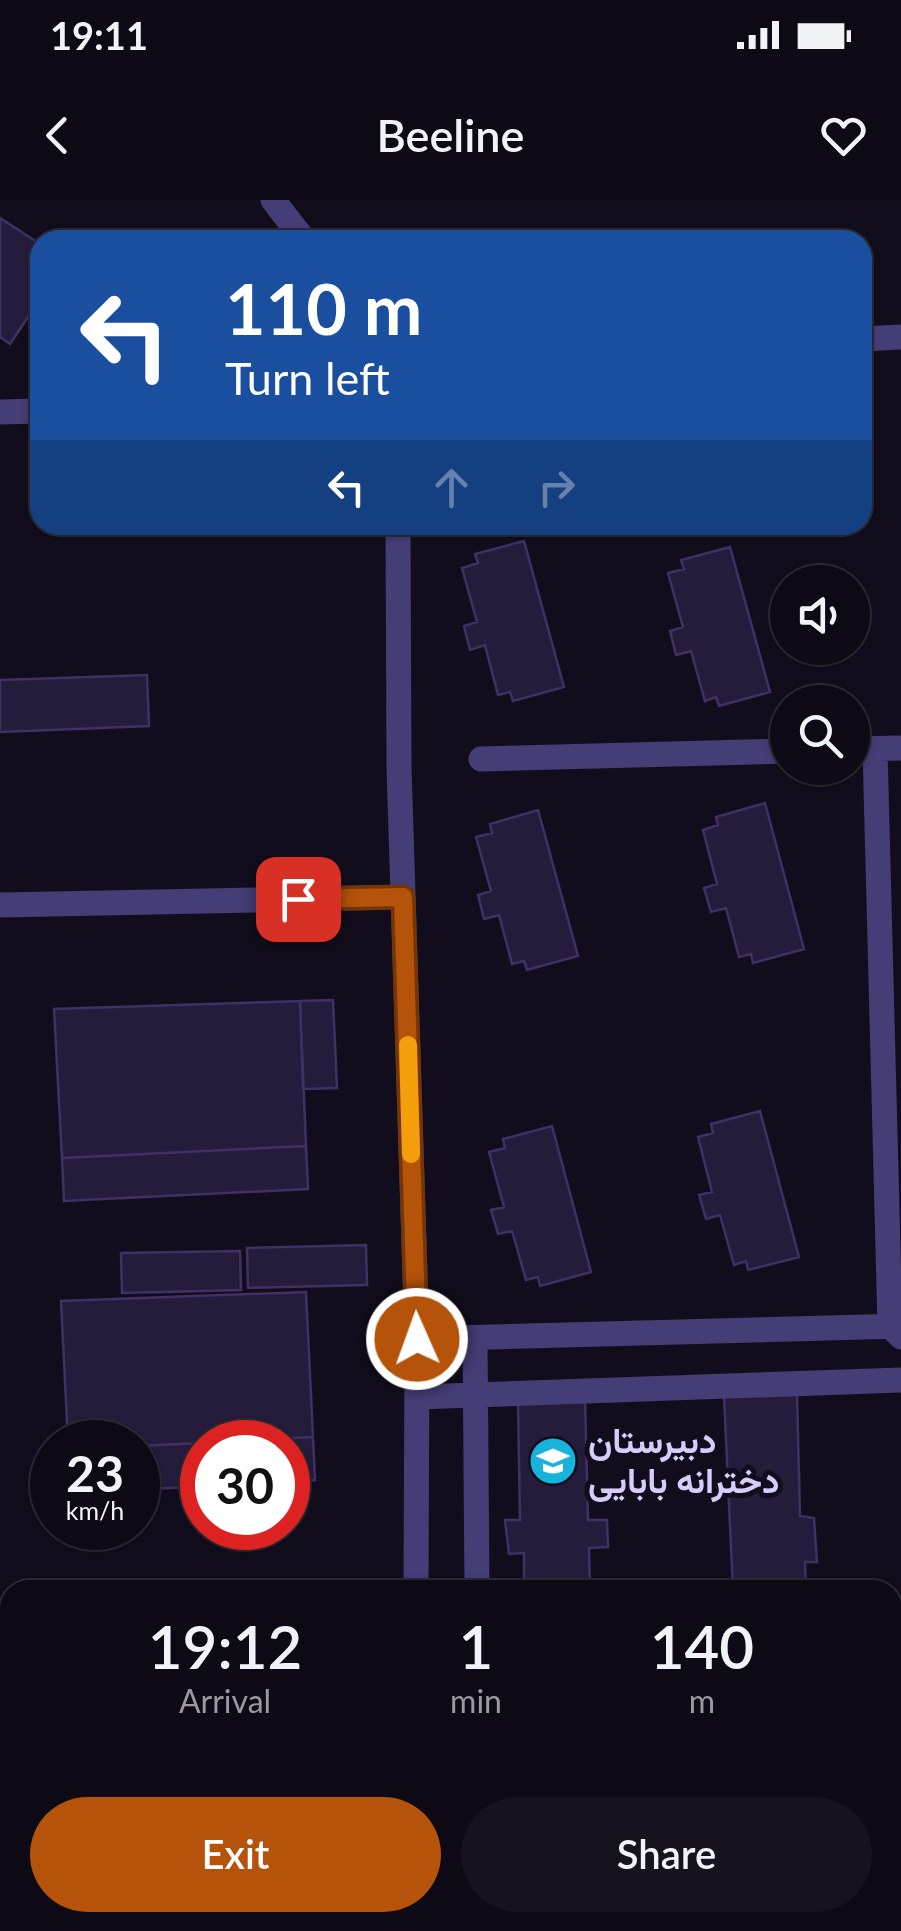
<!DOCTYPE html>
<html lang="en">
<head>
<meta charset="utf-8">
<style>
	:root { --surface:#0d0a15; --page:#16131e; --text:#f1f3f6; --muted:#9a9aa0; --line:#2d2b34; --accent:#b45309 }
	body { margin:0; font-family:Lato,Vazirmatn,sans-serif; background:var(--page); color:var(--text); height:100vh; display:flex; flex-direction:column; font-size:38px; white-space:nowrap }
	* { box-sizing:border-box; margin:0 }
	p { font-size:32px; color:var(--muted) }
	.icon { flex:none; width:55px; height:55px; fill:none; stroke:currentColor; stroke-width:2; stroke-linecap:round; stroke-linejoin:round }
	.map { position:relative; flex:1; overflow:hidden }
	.panel { position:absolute; left:0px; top:1380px; width:902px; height:352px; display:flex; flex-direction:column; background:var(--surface); border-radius:30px 30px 0 0; box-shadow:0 2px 8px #0004,0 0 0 2px var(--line) }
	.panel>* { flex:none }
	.hud { position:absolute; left:30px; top:30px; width:842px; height:305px; border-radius:30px; box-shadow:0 2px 8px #0004,0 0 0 2px var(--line); background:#1a4fa0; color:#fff; overflow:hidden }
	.tools { position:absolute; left:770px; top:365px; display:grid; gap:20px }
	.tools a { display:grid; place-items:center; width:100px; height:100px; border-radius:50%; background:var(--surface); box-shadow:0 2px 8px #0004,0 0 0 2px var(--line); font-size:50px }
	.speed { position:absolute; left:30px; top:1220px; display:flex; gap:20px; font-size:50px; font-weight:700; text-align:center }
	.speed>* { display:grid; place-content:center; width:130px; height:130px; border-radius:50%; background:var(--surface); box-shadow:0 2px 8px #0004,0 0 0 2px var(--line); line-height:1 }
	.speed small { font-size:25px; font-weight:400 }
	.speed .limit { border:15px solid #d22; background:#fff; color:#111 }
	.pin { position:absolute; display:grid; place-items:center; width:85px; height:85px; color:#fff; margin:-42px; border-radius:20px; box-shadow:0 5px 15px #0006 }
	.me { position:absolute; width:110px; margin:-55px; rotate:358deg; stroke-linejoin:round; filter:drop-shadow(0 0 8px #0008) }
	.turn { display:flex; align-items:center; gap:35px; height:210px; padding:0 30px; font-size:45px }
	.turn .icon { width:130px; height:130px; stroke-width:2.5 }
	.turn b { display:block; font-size:70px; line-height:85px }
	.lanes { display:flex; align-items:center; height:95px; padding:0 30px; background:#0003; justify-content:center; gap:50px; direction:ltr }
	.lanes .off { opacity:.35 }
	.eta { display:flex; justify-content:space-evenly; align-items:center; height:170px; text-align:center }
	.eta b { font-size:60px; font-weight:600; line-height:70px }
	.button { display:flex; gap:20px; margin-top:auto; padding:20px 30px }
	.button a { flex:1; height:115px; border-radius:60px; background:var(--accent); color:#fff; font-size:40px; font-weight:600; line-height:115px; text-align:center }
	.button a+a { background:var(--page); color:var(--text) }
	.status { display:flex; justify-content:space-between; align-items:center; height:70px; padding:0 50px; background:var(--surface); direction:ltr }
	.status svg { height:28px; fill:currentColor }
	header { display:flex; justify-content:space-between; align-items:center; height:130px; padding:0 30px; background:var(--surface); font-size:45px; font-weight:600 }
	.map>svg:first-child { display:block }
	.green { fill:#112325 }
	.building { fill:#251b3b; stroke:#403064; stroke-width:2.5 }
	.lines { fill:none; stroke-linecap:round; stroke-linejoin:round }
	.minor { stroke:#453d76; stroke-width:25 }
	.route-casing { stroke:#753606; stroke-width:25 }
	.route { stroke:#b45309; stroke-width:18 }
	.slow { stroke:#f59e0b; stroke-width:18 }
	.labels { text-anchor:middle; stroke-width:10; stroke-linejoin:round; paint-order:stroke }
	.poi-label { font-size:35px; font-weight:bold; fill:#d7cdfa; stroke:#110d1c; text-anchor:start }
</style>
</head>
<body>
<div class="status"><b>19:11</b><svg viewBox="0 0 49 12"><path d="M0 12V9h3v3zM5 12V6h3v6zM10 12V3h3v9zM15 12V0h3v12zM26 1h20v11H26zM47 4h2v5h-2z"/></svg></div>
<header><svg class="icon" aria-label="back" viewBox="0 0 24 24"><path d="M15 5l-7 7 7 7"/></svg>Beeline<svg class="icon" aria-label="heart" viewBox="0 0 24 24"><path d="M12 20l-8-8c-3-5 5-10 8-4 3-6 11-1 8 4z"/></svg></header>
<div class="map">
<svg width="901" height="1731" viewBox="0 0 901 1731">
	<rect width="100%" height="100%" fill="#110d1c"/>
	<path class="green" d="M377 1722 514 1723 518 1731H376Z"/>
	<path class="building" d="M0 18 40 44V99L10 144 0 137Z
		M524 341 564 487 513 501 510 492 498 495 485 445 470 450 464 426 477 422 462 368 478 363 475 354Z
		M730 347 770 492 719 506 716 497 705 501 691 451 676 455 670 431 683 427 668 373 684 369 681 360Z
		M147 475 149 526 0 532V480Z
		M765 603 804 749 753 763 751 754 739 757 726 708 711 712 704 688 717 684 703 630 718 625 716 617Z
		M538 610 578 756 527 770 524 761 512 764 499 715 484 719 478 695 491 691 476 637 492 633 490 624Z
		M333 800 337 888 303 889 300 801Z
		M300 801 306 946 62 958 54 809Z
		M760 911 799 1057 748 1070 746 1061 734 1065 720 1015 706 1019 699 995 712 992 698 937 713 933 711 924Z
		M552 926 591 1072 540 1086 538 1077 526 1080 512 1031 498 1034 491 1010 504 1007 489 952 505 948 503 939Z
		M306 946 308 989 64 1001 62 958Z
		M366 1045 367 1085 248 1088 247 1048Z
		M240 1051 241 1090 122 1093 121 1053Z
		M306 1092 313 1237 138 1246V1242H68L61 1101Z
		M797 1194 800 1316 814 1318 817 1362H805L806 1390H733L724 1196Z
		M585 1196 588 1320H607L608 1347 589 1348 590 1390H524V1353L509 1354 505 1320H520L518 1203Z
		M313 1237 315 1280 288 1282V1242H213Z
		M202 1243V1286L138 1290V1246Z
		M892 1700 901 1701V1731H594V1722H892Z"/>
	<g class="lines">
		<path class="minor" d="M273 0 304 40
			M862 139 901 137
			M0 212 40 211
			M398 325 399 567 417 1139 416 1390
			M852 549 901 548
			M875 549 890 1126 901 1137
			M481 559 788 551
			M0 705 403 697
			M417 1139 901 1126
			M475 1139 477 1390
			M417 1197 901 1180
			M0 1410 3 1493
			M537 1722 538 1731
			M348 1731V1722"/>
	</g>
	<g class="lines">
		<g class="route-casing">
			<path id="route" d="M298 699 403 697 417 1139"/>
		</g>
		<use href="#route" class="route"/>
		<path class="slow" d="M408 845 411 954"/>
	</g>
	<defs>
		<g id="school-disc" transform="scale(2.5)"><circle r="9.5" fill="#17b3dc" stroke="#110d1c"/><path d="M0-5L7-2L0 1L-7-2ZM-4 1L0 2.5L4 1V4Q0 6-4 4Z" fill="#fff"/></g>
	</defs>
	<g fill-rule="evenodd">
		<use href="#school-disc" x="553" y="1261"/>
	</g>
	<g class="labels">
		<g class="poi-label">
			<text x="588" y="1253">دبیرستان<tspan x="588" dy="40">دخترانه بابایی</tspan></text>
		</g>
	</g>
</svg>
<div class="tools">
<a><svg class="icon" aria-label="sound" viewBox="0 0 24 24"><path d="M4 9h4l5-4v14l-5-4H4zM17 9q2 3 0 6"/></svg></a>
<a><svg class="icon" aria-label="search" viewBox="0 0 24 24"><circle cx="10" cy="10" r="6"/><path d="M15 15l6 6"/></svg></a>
</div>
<div class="speed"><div>23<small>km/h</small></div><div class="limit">30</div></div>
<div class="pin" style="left:298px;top:699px;background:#d93025"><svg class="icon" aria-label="arrive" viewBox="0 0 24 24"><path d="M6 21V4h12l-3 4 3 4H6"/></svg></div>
<svg class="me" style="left:417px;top:1139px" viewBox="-20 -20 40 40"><circle r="17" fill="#b45309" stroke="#fff" stroke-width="3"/><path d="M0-11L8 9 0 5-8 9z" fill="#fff"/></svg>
<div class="hud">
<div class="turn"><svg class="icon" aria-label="left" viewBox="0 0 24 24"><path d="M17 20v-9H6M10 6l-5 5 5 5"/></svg><div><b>110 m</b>Turn left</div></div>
<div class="lanes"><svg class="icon" aria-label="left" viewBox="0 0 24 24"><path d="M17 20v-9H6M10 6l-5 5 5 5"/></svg><svg class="icon off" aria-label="ahead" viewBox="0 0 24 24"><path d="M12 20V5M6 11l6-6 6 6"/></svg><svg class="icon off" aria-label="right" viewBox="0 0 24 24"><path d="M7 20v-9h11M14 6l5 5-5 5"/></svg></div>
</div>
<section class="panel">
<div class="eta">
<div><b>19:12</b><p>Arrival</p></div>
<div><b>1</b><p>min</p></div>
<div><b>140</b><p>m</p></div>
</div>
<div class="button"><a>Exit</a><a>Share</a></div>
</section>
</div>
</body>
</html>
